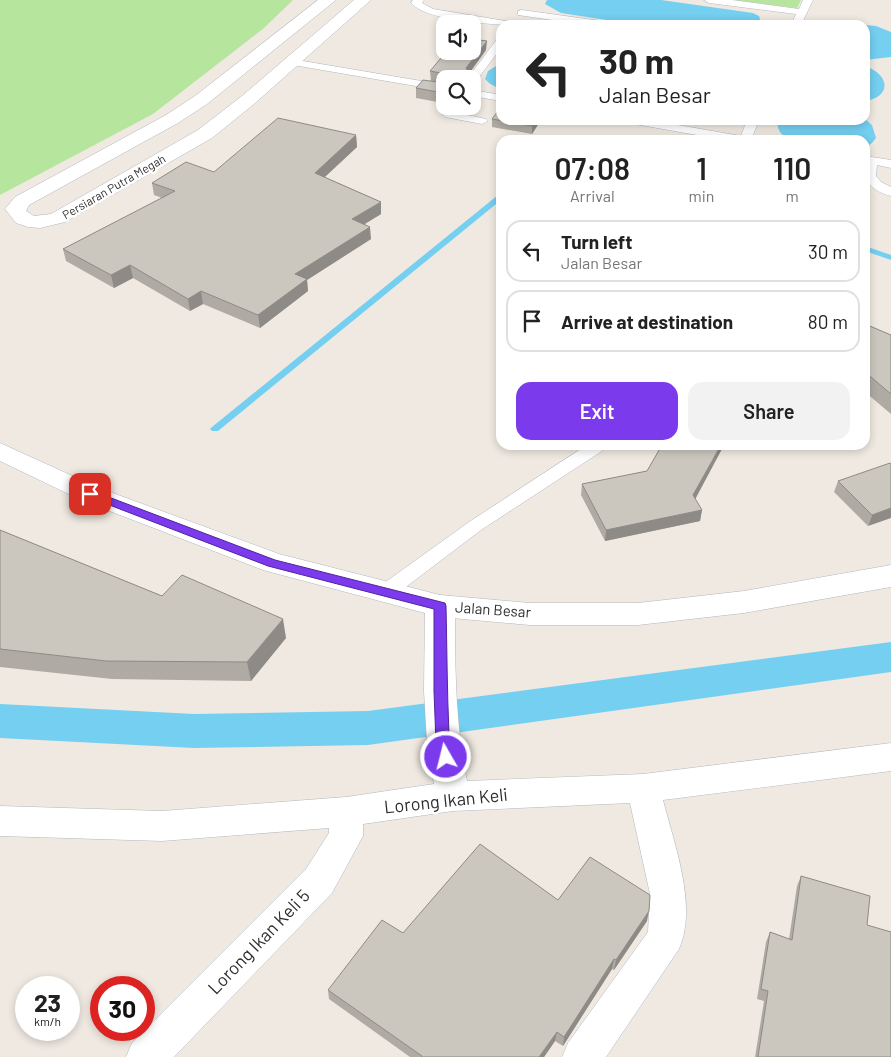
<!DOCTYPE html>
<html lang="en">
<head>
<meta charset="utf-8">
<style>
	:root { --surface:#fff; --page:#f2f2f2; --text:#222; --muted:#767676; --line:#e0e0e0; --accent:#7c3aed }
	body { margin:0; font-family:Barlow,sans-serif; background:var(--page); color:var(--text); height:100vh; display:flex; flex-direction:column; font-size:19px; white-space:nowrap }
	* { box-sizing:border-box; margin:0 }
	p { font-size:16px; color:var(--muted) }
	.icon { flex:none; width:28px; height:28px; fill:none; stroke:currentColor; stroke-width:2; stroke-linecap:round; stroke-linejoin:round }
	.map { position:relative; flex:1; overflow:hidden }
	.panel { position:absolute; left:496px; top:135px; width:374px; height:315px; display:flex; flex-direction:column; background:var(--surface); border-radius:15px; box-shadow:0 2px 8px #0003 }
	.panel>* { flex:none }
	.guide { position:absolute; left:496px; top:20px; width:374px; height:105px; border-radius:15px; box-shadow:0 2px 8px #0003; background:#fff; color:var(--text); overflow:hidden }
	.tools { position:absolute; left:436px; top:15px; display:grid; gap:10px }
	.tools a { display:grid; place-items:center; width:45px; height:45px; border-radius:10px; background:var(--surface); box-shadow:0 2px 8px #0003; font-size:25px }
	.speed { position:absolute; left:15px; top:976px; display:flex; gap:10px; font-size:25px; font-weight:700; text-align:center }
	.speed>* { display:grid; place-content:center; width:65px; height:65px; border-radius:50%; background:var(--surface); box-shadow:0 2px 8px #0003; line-height:1 }
	.speed small { font-size:12px; font-weight:400 }
	.speed .limit { border:8px solid #d22; background:#fff; color:#111 }
	.pin { position:absolute; display:grid; place-items:center; width:42px; height:42px; color:#fff; margin:-21px; border-radius:10px; box-shadow:0 2px 8px #0006 }
	.me { position:absolute; width:55px; margin:-28px; rotate:352deg; stroke-linejoin:round; filter:drop-shadow(0 0 4px #0008) }
	.turn { display:flex; align-items:center; gap:18px; height:105px; padding:0 20px; font-size:22px }
	.turn .icon { width:65px; height:65px; stroke-width:2.5 }
	.turn b { display:block; font-size:35px; line-height:42px }
	.eta { display:flex; justify-content:space-evenly; align-items:center; height:85px; text-align:center }
	.eta b { font-size:30px; font-weight:600; line-height:35px }
	.button { display:flex; gap:10px; margin-top:auto; padding:10px 20px }
	.button a { flex:1; height:58px; border-radius:15px; background:var(--accent); color:#fff; font-size:20px; font-weight:600; line-height:58px; text-align:center }
	.button a+a { background:var(--page); color:var(--text) }
	ul { padding:0; list-style:none }
	li { display:flex; align-items:center; gap:15px; height:62px; margin:0 10px 8px; padding:0 10px; border:2px solid var(--line); border-radius:15px }
	li div { flex:1 }
	li b { display:block; font-size:19px }
	li em { font-style:normal }
	.map>svg:first-child { display:block }
	.green { fill:#b6e59e }
	.water { fill:#75cff0 }
	.lines { fill:none; stroke-linecap:round; stroke-linejoin:round }
	.stream { fill:#75cff0; fill-rule:evenodd }
	.canal { fill:#75cff0; fill-rule:evenodd }
	.service-casing { stroke:#b4b7c1; stroke-width:1 }
	.minor-casing { stroke:#b4b7c1; stroke-width:1 }
	.tertiary-casing { stroke:#b4b7c1; stroke-width:1 }
	.service { fill:#fff; fill-rule:evenodd }
	.minor { fill:#fff; fill-rule:evenodd }
	.tertiary { fill:#fff; fill-rule:evenodd }
	.wall { fill:#afaba4 }
	.shaded-wall { fill:#8e8b86 }
	.building { fill:#cbc7bf; stroke:#8e8b86 }
	.route { fill:#7c3aed; stroke:#51269a }
	.labels { text-anchor:middle; stroke-width:5; stroke-linejoin:round; paint-order:stroke }
	.far-street-label { font-size:12px; fill:#2e2e2e; stroke:#fff }
	.street-label { font-size:15px; fill:#2e2e2e; stroke:#fff }
	.near-street-label { font-size:18px; fill:#2e2e2e; stroke:#fff }
</style>
</head>
<body>
<div class="map">
<svg width="891" height="1057" viewBox="0 0 891 1057">
	<rect width="100%" height="100%" fill="#efe9e1"/>
	<path class="green" d="M0 0H293L264 28 153 114 0 195Z
		M730 0H801L797 8Z"/>
	<path class="water" d="M547 0H661L753 13 759 16 760 19 759 22 749 25H639L561 13 545 4Z
		M855 24 876 26 891 32V57L865 60V25H835Z
		M501 63V90L489 83 485 79 488 71Z
		M865 66C891 75 891 97 865 101Z
		M865 119 872 125 876 138 872 143 865 148V140H789C781 135 776 129 778 120Z"/>
	<g class="lines">
		<path class="stream" d="M498 195H501V200L218 431H212L210 429 212 427Z
			M865 246 891 255V260L865 251Z"/>
		<path class="canal" d="M891 642V672L368 745 194 748 0 738V704L194 714 368 711Z"/>
		<g class="service-casing">
			<path id="service" d="M413 0H424L422 3 433 9 512 22 517 25C495 25 426 21 411 3Z
				M704 0H732L799 9 803 0H813L801 25H791L796 14 709 3Z
				M522 10 608 22 613 25H586L518 15V11Z
				M501 38V48L476 81 472 82V79H467L497 39Z
				M291 59 445 85V91L287 64 286 62Z
				M472 90 501 95V101L472 96Z
				M445 103V106H453L451 110 453 112 486 119 488 121 482 124 445 117 439 110Z
				M623 120H649L741 136 747 120H759L751 140H725L629 123Z
				M865 156 891 160V168L877 165 876 176 881 182 891 187V196C866 189 865 179 865 156Z
				M587 445H607L605 449 481 530 394 596 387 598 380 596 378 591 380 586 469 522Z"/>
		</g>
		<g class="minor-casing">
			<path id="minor" d="M440 595 450 598 455 606C455 666 455 722 467 781L643 774 891 743V771L663 800C674 844 698 906 679 949L606 1057H562L568 1043 648 932 650 894 630 803 453 811 363 824V836L332 893 174 1057H126L132 1043 306 869 329 833V828L162 841 0 836V806L162 811 346 797 434 784 427 743 424 691 425 606 430 598Z"/>
		</g>
		<g class="tertiary-casing">
			<path id="tertiary" d="M318 0H336L207 104 178 123 29 205 26 211 34 216 51 214 198 130 242 96 354 0H371L254 104 212 138 65 222 40 228 28 227 16 223 5 209 15 197 166 115 195 96Z
				M0 443 99 488 279 554 440 595 530 603H638L744 591 891 565V587L744 613 638 625H530L440 617 263 570 81 500 0 461Z"/>
		</g>
		<use href="#service" class="service"/>
		<use href="#minor" class="minor"/>
		<use href="#tertiary" class="tertiary"/>
	</g>
	<path class="wall" d="M486 50 468 75V79H445V101L443 103 416 98V88L431 81 430 71Z
		M492 119 541 120 532 134 492 127Z
		M356 135 357 147 325 177 381 202V214L365 224 371 239 307 280 308 291 260 328 203 304 190 311 133 278 114 288 66 261 63 249 162 198 154 195 152 183 214 172Z
		M865 324 891 335V414L865 392Z
		M662 445H724L695 499 702 510 700 521 605 541 581 495 582 484 647 471Z
		M891 464 868 526 834 492 838 481Z
		M0 530 162 596 286 638 251 681 112 679 0 667Z
		M801 876 867 925 891 1057H755L764 1001 757 999 766 942 770 932 789 939 797 886Z
		M558 900 647 921 614 970 612 969 563 1046 555 1041 544 1057H410L329 999 328 990 403 933Z"/>
	<path class="shaded-wall" d="M487 41 486 50 468 75V79H462L466 68Z
		M445 91V101L443 103V93Z
		M536 120H541L532 134V126Z
		M356 135 357 147 316 185 315 173Z
		M381 202V214L353 231 352 219Z
		M370 227 371 239 307 280 308 291 260 328 258 315 295 274Z
		M130 265 133 278 114 288 111 275Z
		M201 291 203 304 190 311 188 299Z
		M721 445H724L691 507 693 495Z
		M891 508V518L868 526 872 515Z
		M702 510 700 521 605 541 606 530Z
		M283 619 286 638 251 681 247 662Z
		M649 911 647 921 614 970 616 960Z
		M614 959 612 969 563 1046 564 1037Z
		M557 1032 555 1041 544 1057H539Z"/>
	<path class="building" d="M472 39 487 41 466 68 468 71 462 79H446V74L430 71 447 51H472Z
		M423 80 445 83V91L443 93 416 88Z
		M501 107V120H536L532 126 492 119Z
		M278 118 356 135 315 173 381 202 352 219 370 227 295 274 307 279 258 315 201 291 188 299 130 265 111 275 63 249 175 191 152 183 186 162 214 172Z
		M865 324 891 335V394L865 372Z
		M662 445H721L693 495 702 510 606 530 582 484 647 471Z
		M890 463 891 464V508L872 515 838 481Z
		M0 530 162 596 182 575 283 619 247 662 106 661 0 649Z
		M480 844 558 900 590 857 650 895 649 911 616 960 614 959 564 1037 557 1032 539 1057H421L422 1056 328 990 382 920 403 933Z
		M801 876 870 896 867 925 891 932V1057H758L768 991 761 989 770 932 792 940Z"/>
	<path class="route" d="M90 490 275 560 445 603 446 606C447 649 447 691 449 734 450 743 454 754 451 761L446 762 441 761 436 743 434 691V609L268 566 86 496 85 494 86 491Z"/>
	<g class="labels">
		<g class="far-street-label">
			<text transform="translate(114 187) rotate(-30)" y="4">Persiaran Putra Megah</text>
		</g>
		<g class="street-label">
			<text transform="translate(493 610) rotate(4)" y="5">Jalan Besar</text>
		</g>
		<g class="near-street-label">
			<text transform="translate(446 801) rotate(-6)" y="6">Lorong Ikan Keli</text>
			<text transform="translate(259 942) rotate(-46)" y="6">Lorong Ikan Keli 5</text>
		</g>
	</g>
</svg>
<div class="tools">
<a><svg class="icon" aria-label="sound" viewBox="0 0 24 24"><path d="M4 9h4l5-4v14l-5-4H4zM17 9q2 3 0 6"/></svg></a>
<a><svg class="icon" aria-label="search" viewBox="0 0 24 24"><circle cx="10" cy="10" r="6"/><path d="M15 15l6 6"/></svg></a>
</div>
<div class="speed"><div>23<small>km/h</small></div><div class="limit">30</div></div>
<div class="pin" style="left:90px;top:494px;background:#d93025"><svg class="icon" aria-label="arrive" viewBox="0 0 24 24"><path d="M6 21V4h12l-3 4 3 4H6"/></svg></div>
<svg class="me" style="left:446px;top:757px" viewBox="-20 -20 40 40"><circle r="17" fill="#7c3aed" stroke="#fff" stroke-width="3"/><path d="M0-11L8 9 0 5-8 9z" fill="#fff"/></svg>
<div class="guide">
<div class="turn"><svg class="icon" aria-label="left" viewBox="0 0 24 24"><path d="M17 20v-9H6M10 6l-5 5 5 5"/></svg><div><b>30 m</b>Jalan Besar</div></div>
</div>
<section class="panel">
<div class="eta">
<div><b>07:08</b><p>Arrival</p></div>
<div><b>1</b><p>min</p></div>
<div><b>110</b><p>m</p></div>
</div>
<ul>
<li><svg class="icon" aria-label="left" viewBox="0 0 24 24"><path d="M17 20v-9H6M10 6l-5 5 5 5"/></svg><div><b>Turn left</b><p>Jalan Besar</p></div><em>30 m</em></li>
<li><svg class="icon" aria-label="arrive" viewBox="0 0 24 24"><path d="M6 21V4h12l-3 4 3 4H6"/></svg><div><b>Arrive at destination</b></div><em>80 m</em></li>
</ul>
<div class="button"><a>Exit</a><a>Share</a></div>
</section>
</div>
</body>
</html>
